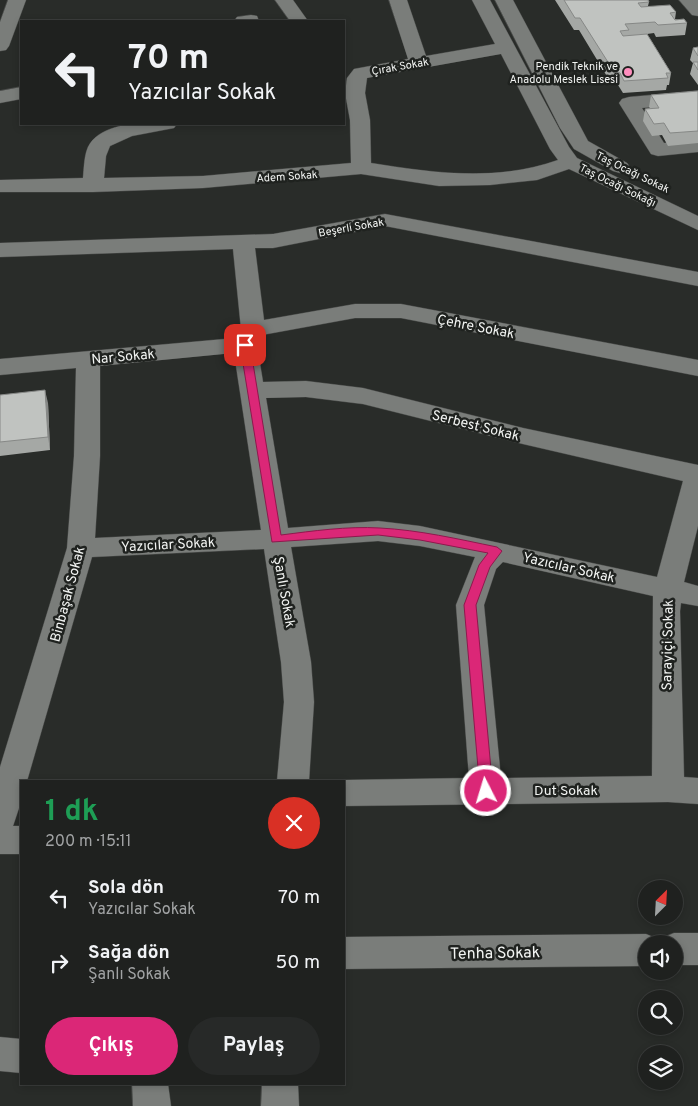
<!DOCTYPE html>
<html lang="tr">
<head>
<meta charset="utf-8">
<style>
	:root { --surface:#1f211f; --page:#272928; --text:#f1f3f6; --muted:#a1a3a4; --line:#3c3e3d; --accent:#db2777 }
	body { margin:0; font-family:Overpass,sans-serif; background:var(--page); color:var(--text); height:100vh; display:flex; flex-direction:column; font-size:19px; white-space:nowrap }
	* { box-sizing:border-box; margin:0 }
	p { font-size:16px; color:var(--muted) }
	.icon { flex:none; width:28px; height:28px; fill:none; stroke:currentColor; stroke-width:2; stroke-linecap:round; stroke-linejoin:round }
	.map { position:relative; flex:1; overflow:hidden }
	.side { position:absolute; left:20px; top:780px; width:325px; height:305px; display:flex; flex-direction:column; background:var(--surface); border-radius:0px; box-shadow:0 2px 8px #0003,0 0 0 1px var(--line) }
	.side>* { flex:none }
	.guide { position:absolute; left:20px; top:20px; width:325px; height:105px; border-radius:0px; box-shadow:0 2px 8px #0003,0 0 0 1px var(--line); background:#1f211f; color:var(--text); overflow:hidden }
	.needle { width:32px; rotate:24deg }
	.controls { position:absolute; left:638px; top:880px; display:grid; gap:10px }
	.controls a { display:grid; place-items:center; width:45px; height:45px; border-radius:50%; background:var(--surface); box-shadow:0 2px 8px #0003,0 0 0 1px var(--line); font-size:25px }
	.pin { position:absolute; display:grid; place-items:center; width:42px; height:42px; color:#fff; margin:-21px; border-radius:10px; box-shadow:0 2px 8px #0006 }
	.me { position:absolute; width:55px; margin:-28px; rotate:355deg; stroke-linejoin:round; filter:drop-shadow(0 0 4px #0008) }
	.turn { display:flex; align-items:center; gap:18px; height:105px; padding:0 25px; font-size:22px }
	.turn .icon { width:65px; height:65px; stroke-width:2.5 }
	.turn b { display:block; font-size:35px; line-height:42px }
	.round { display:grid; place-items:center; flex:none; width:52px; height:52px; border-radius:26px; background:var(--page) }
	.head { display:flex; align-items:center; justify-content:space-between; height:85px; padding:0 25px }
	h1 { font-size:30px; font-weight:700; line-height:38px; color:#1e9e55 }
	.primary-button { display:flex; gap:10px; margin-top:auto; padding:10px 25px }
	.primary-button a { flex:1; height:58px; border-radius:30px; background:var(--accent); color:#fff; font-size:20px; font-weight:700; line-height:58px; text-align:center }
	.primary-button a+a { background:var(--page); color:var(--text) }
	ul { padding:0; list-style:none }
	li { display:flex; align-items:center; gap:15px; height:65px; padding:0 25px }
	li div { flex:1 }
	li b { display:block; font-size:19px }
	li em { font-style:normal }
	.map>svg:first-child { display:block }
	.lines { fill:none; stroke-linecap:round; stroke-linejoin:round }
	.minor-casing { stroke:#484a48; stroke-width:1 }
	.minor { fill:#7a7d7a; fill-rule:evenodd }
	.wall { fill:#a5a8a5 }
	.shaded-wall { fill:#868886 }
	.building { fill:#c0c3c0; stroke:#868886 }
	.route { fill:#db2777; stroke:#8e194d }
	.poi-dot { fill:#fe8ebd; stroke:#1f221f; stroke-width:2 }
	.labels { text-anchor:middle; stroke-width:5; stroke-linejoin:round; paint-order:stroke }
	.far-street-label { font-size:11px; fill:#f2f4f2; stroke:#1f221f }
	.far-poi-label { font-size:11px; fill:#f2f4f2; stroke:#1f221f; text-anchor:end }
	.street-label { font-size:14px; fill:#f2f4f2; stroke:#1f221f }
	.near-street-label { font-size:16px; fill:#f2f4f2; stroke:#1f221f }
</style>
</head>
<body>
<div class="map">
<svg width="698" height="1106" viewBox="0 0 698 1106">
	<rect width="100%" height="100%" fill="#292c29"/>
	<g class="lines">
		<g class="minor-casing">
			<path id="minor" d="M8 0H26L9 46 6 50 0 51V22Z
				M275 0H293L308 21H290Z
				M389 0H407L426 56 495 44 472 0H490L569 147 577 158 698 216V230L569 169 537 180 490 185 439 186 361 174 203 188 93 192H0V180L83 178C84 168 84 156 88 147 101 120 152 122 177 124L174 128 132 136 110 146 106 156 104 178 203 176 351 163 350 120 345 93 347 78 354 69 408 59ZM501 54 550 149 558 160C496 182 434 173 371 163L370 120 365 93 367 78Z
				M495 0H513L588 141 627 163 630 167 627 171 620 173 613 171 574 149 560 128Z
				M679 0H698V16L692 15Z
				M251 15 257 16 259 21H234L237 17Z
				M21 87V99L0 103V91Z
				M698 91V103L642 108 664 143 698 140V152L658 156 651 154 619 103 622 99 629 97Z
				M385 214 698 272V286L385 226 273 248H255L264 320 355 304H401L698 360V376L401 318H355L262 335 257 345 263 382 306 381 363 388 523 428 698 465V526L684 582 698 586V606L681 603 680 611 684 777 698 778V804L668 802 344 806V781H340L344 780 469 778 456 605 475 557 420 546 378 541 291 547 311 662 314 702 309 781H277L284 702 281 662 264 549 92 557 27 781H21V802L13 826H21V854H0V767L67 548 74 456 76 368 0 375V359L236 338 241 329 233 249 0 257V243L273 234ZM234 353 261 530 95 538 100 456V366ZM306 397 363 404 523 444 683 481 657 577 420 526 378 521 288 528 266 398ZM503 562 653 596 652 776 501 778 484 605 496 569Z
				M674 933H698V965H674V944H646V966L344 969V937L646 934 658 939 660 942 662 938Z
				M0 1037 21 1039V1073L0 1071Z
				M132 1084H168L171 1106H133Z
				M262 1084H298L299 1106H261Z"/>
		</g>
		<use href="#minor" class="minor"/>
	</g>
	<path class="wall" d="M555 0H648L649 2 648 6 676 12 675 19 687 23 685 35 656 37 654 33 647 34 671 73 669 85H667L666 90 623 93 618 85 611 83 579 30H574Z
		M698 47V85L690 74 693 63 690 60 693 48Z
		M698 91V143L668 146 662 135 652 136 643 121 645 109 650 108 649 107 651 95Z
		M0 395 48 403 50 450 0 456Z"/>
	<path class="shaded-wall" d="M45 390 48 403 50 450 48 437Z"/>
	<path class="building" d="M564 0H648L649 2 638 3 641 7 670 5 676 12 670 13 675 20 684 19 687 23 658 25 655 22 625 24 629 30 620 31 623 36 647 34 671 73H666L668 78 624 81 620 73 613 70 580 18H575Z
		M698 47V56L693 48Z
		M693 62H698V70Z
		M698 91V131L670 133 664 123 654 124 645 109 659 108 651 95Z
		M45 390 48 437 0 442V395Z"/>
	<path class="route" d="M245 342 250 345 281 535C313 531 347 526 380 528 419 530 458 539 497 547L502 551 490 567 476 605 493 791 491 794H482L480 791 464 605 479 565 488 553 420 540 378 535 272 542 240 345Z"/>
	<circle class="poi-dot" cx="628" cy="72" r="5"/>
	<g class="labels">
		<g class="far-street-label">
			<text transform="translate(400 66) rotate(-10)" y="4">Çırak Sokak</text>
			<text transform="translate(633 172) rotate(26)" y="4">Taş Ocağı Sokak</text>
			<text transform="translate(287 176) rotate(-4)" y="4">Adem Sokak</text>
			<text transform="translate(618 185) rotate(26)" y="4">Taş Ocağı Sokağı</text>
			<text transform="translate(351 227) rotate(-10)" y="4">Beşerli Sokak</text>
		</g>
		<g class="far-poi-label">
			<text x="618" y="70">Pendik Teknik ve<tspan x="618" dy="13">Anadolu Meslek Lisesi</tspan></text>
		</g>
		<g class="street-label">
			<text transform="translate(476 326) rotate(11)" y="5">Çehre Sokak</text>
			<text transform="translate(123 356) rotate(-5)" y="5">Nar Sokak</text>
			<text transform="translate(476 425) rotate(14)" y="5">Serbest Sokak</text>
			<text transform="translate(168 544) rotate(-3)" y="5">Yazıcılar Sokak</text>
			<text transform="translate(569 567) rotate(13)" y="5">Yazıcılar Sokak</text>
			<text transform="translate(285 592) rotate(80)" y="5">Şanlı Sokak</text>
			<text transform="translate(67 594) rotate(-75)" y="5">Binbaşak Sokak</text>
			<text transform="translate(667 645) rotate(-89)" y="5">Sarayiçi Sokak</text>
			<text x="566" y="795">Dut Sokak</text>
		</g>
		<g class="near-street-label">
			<text transform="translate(495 952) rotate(-1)" y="6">Tenha Sokak</text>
		</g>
	</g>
</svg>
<div class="controls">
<a><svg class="needle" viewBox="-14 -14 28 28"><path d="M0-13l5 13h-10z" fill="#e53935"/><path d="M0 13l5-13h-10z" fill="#a1a3a4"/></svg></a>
<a><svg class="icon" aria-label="sound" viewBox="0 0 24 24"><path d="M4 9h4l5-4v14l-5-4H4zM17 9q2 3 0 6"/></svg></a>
<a><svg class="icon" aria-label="search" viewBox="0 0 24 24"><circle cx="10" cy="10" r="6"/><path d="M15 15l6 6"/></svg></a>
<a><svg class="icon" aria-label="layers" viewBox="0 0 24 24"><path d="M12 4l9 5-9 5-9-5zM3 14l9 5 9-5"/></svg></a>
</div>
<div class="pin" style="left:245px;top:345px;background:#d93025"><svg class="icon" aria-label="arrive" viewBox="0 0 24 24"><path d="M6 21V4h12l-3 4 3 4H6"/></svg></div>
<svg class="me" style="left:486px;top:791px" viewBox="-20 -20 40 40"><circle r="17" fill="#db2777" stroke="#fff" stroke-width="3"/><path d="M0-11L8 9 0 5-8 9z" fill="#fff"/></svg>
<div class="guide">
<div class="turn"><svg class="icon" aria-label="left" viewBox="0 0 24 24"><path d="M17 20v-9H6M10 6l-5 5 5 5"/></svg><div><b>70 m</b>Yazıcılar Sokak</div></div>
</div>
<section class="side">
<div class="head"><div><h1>1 dk</h1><p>200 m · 15:11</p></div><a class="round" style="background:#d93025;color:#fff"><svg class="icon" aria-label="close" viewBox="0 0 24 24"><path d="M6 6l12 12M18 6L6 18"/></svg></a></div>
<ul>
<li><svg class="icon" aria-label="left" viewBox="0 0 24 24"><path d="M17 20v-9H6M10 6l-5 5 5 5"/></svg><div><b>Sola dön</b><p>Yazıcılar Sokak</p></div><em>70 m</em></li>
<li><svg class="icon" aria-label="right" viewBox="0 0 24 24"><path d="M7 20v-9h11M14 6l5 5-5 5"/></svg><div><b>Sağa dön</b><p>Şanlı Sokak</p></div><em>50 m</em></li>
</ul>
<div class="primary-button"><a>Çıkış</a><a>Paylaş</a></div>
</section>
</div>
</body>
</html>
